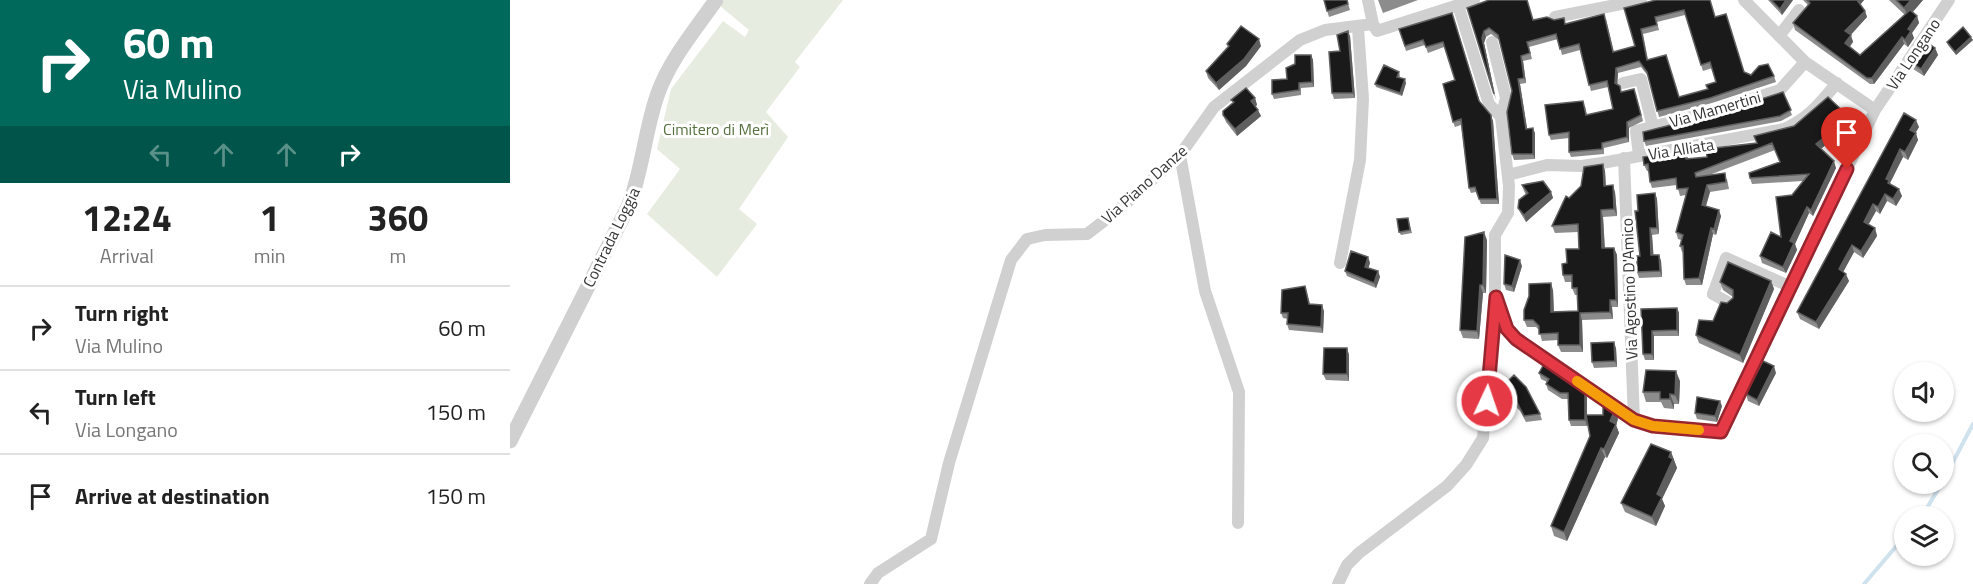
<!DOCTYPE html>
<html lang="en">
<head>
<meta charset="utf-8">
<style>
	:root { --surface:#fff; --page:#f6f6f6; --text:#222; --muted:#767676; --line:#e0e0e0 }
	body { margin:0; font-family:"Titillium Web",sans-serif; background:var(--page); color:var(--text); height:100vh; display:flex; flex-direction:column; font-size:22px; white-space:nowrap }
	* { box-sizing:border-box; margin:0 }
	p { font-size:20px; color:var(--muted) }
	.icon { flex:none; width:33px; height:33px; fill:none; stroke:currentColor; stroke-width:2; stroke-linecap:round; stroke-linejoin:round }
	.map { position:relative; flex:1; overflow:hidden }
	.details { display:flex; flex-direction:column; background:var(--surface); width:510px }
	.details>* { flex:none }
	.banner { background:#00695c; color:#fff; overflow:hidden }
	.tools { position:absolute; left:1384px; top:362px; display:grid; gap:12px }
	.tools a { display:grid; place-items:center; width:60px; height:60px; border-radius:50%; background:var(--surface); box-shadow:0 2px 4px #0004; font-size:30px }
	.pin { position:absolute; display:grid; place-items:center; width:51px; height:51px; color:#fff; margin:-62px -26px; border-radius:50% 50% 50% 0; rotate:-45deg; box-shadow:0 0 6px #0007 }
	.pin .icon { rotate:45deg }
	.me { position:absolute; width:66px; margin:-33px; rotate:3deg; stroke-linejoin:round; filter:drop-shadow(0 0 4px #0008) }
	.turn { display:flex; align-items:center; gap:21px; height:126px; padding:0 24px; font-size:27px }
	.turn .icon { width:78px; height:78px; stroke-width:2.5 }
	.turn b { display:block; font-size:42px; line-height:51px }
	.lanes { display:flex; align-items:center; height:57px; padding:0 24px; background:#0003; justify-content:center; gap:30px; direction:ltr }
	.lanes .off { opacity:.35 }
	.eta { display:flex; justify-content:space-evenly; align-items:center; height:102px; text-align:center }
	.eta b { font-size:36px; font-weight:700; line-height:42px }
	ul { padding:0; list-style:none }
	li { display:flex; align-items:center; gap:18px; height:84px; padding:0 24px; border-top:2px solid var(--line) }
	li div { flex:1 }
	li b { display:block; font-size:22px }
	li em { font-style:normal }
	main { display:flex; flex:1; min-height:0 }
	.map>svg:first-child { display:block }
	.green { fill:#e6ecdf }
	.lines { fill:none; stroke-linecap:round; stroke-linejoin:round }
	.stream { stroke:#cfe2ee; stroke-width:4 }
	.minor { stroke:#d0d0d0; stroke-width:12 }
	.tertiary { stroke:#d0d0d0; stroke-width:15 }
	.wall { fill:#8c8c8c; fill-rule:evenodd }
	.shaded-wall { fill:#5f5f5f }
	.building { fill:#1a1a1a; stroke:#5f5f5f; stroke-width:1.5; fill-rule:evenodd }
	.route-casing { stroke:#96252e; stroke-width:15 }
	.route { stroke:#e63946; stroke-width:10 }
	.slow { stroke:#f59e0b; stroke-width:10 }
	.labels { text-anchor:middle; stroke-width:6; stroke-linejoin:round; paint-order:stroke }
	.street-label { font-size:16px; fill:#333; stroke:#fff }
	.park-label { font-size:16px; fill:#56703f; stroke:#fff }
</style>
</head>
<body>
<main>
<section class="details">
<div class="banner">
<div class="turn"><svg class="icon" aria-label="right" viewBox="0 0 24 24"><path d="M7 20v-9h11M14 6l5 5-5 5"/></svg><div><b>60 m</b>Via Mulino</div></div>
<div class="lanes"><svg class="icon off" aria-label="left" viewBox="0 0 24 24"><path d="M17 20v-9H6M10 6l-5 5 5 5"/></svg><svg class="icon off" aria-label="ahead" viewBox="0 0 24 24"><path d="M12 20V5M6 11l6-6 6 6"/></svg><svg class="icon off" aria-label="ahead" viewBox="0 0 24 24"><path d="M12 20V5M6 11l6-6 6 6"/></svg><svg class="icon" aria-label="right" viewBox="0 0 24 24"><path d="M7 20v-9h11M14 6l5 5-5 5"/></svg></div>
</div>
<div class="eta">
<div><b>12:24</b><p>Arrival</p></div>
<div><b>1</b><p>min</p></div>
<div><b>360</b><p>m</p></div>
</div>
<ul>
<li><svg class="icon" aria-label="right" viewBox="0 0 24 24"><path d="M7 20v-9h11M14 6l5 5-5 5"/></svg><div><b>Turn right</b><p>Via Mulino</p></div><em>60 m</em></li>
<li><svg class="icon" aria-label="left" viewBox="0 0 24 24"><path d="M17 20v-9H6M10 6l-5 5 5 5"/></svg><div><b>Turn left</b><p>Via Longano</p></div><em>150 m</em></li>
<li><svg class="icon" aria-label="arrive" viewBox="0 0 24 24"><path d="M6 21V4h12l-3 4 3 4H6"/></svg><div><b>Arrive at destination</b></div><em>150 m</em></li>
</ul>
</section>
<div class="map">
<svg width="1463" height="584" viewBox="0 0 1463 584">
	<rect width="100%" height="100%" fill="#fff"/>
	<path class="green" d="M214 0H333L285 62 290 67 256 112 278 137 229 209 247 224 207 277 137 214 170 169 147 149 161 89 213 21 235 37 239 30 210 6Z"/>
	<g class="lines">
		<path class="stream" d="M1434 479 1463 424
			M1412 516 1432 483
			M1354 584 1395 536"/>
		<path class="minor" d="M1234 0 1295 62 1365 110
			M1045 17 1131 0
			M863 24 867 31 964 0
			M1269 36 1289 10
			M982 42 996 98 991 117
			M1113 83 1131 79 1143 127
			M670 155 695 291 729 392 728 523
			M1129 155 1126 131 1204 111 1270 90 1295 62
			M1114 158 1124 420
			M998 175 1037 165 1072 166 1092 163 1274 129C1298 119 1310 103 1327 83
			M830 263 850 160 853 99 848 28
			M985 297 997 329 1006 339 1124 420 1143 426 1211 432 1365 110 1439 0
			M1219 303 1203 294 1216 258 1281 287
			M360 584 368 573 421 539 439 463 501 260 517 239 535 235 577 234 607 211 670 155 704 107 790 40 815 30 863 24 858 0
			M828 584 837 565 849 553 937 486 956 465 973 438 985 297V235L998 213 999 186 991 117 979 104 948 5"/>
		<path class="tertiary" d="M0 441 119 205C133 168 135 129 148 93 161 58 185 30 206 0"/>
	</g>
	<path class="wall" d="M814 0H837L840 10 819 17Z
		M868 0H908L873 13Z
		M1146 0 1205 17 1234 72 1241 75 1264 76 1266 82 1202 103 1149 117 1138 76 1131 67 1108 73 1107 84 1112 92 1126 94 1133 121 1119 128V142L1094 148V154L1061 157 1059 152V138L1041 140 1039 135 1075 106 1077 115 1103 109 1098 87 1081 91 1070 50 1052 55 1048 39 1019 47 1022 59 1013 61 1016 83 1010 84 1017 129 1025 133V159L1004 160 1002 154V91L989 40 981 34 976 37 974 43 986 100 957 8 1024 20 1056 24 1096 19 1104 52 1125 46 1114 8ZM1175 15 1193 71 1202 68 1206 82 1198 89 1169 97 1138 60 1133 34 1149 30 1147 22Z
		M1258 0H1283L1272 15Z
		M1293 0H1354L1350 5 1355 11 1357 17 1340 35 1343 42 1340 47 1350 55 1395 15 1379 0H1413L1403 12 1407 16 1409 23 1402 33 1404 38 1398 47 1394 44 1364 84H1360L1285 30 1283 23 1298 5Z
		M942 13 970 102 983 121 989 204H971L966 192 961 193 959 188 951 125 945 127 943 122 945 80 934 47 918 53 915 45 896 51 889 29Z
		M840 36 845 98 824 99 822 93 830 51Z
		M1463 40 1446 55 1438 45 1437 42Z
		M717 44 751 46 736 66 709 90 698 78 696 71 718 48Z
		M1425 48 1428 55 1414 76 1403 69 1400 62Z
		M801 55 803 60 804 87 791 88V95L764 99 762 94Z
		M889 72 890 76 889 78 896 83 892 96 866 87 865 84Z
		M1273 92 1282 115 1271 121 1136 146 1134 141 1204 114Z
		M745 98 747 105 745 106 751 116 727 136 716 122 713 115 723 103 721 100Z
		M1394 113 1409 127 1405 133 1408 140 1398 160 1393 157 1380 183 1392 196 1386 206 1377 201 1370 214 1366 211 1358 225 1365 228 1367 236 1353 258 1344 252 1333 272 1339 281 1309 329 1290 319 1287 312Z
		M1341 124 1311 149 1326 168 1303 216 1299 213 1285 244 1287 250 1276 273 1252 263 1250 256 1271 237 1282 195 1293 181 1242 184 1240 178 1270 162 1265 150 1202 174 1217 179 1219 189 1200 192 1196 206 1211 216 1206 235 1203 234 1192 285H1176L1174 279V252H1172L1170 246 1171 240 1168 239 1166 232 1176 195 1170 196 1167 185 1142 188 1140 182 1139 171H1137L1134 165 1178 156V159L1197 157 1247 143Z
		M1093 164 1095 171 1096 185 1105 192 1107 216 1093 217 1095 248H1104L1107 255 1108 307H1102L1103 319 1072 320 1073 352H1051L1048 345V340L1032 341 1029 330 1026 327H1017L1014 320 1043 290 1044 312 1068 311 1067 295H1065L1062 288V282H1055L1053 275 1057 263 1069 249 1068 232 1045 233 1042 226 1059 198Z
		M1012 185 1041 192 1043 198 1016 222 1011 214 1008 208 1016 195 1014 191Z
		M1145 193 1147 199 1149 234 1142 235 1143 255H1149L1151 261 1152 277 1129 278 1127 272 1130 256 1128 211Z
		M899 221 902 233 891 235 889 232Z
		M977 240 976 293H973L969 339 953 338 950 330Z
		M858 257 860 263 858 268 868 271 870 277 866 288 837 276 835 271Z
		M1012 266 1004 292 996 290 994 284Z
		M1261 281 1264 289 1233 363 1189 343 1186 335 1203 321 1217 303 1223 298V297L1213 290 1210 282Z
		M795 286 800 304 814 311 813 333 779 330 777 324 778 319 773 318 771 313Z
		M1167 308 1169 313V336H1144V360H1135L1133 354 1131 309Z
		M837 348 839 355V381L816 380 813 374Z
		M1106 348 1107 367 1084 368 1082 362Z
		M1029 373 1075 392 1077 398V415L1108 419 1106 425 1109 433 1097 458 1095 457 1057 541 1044 536 1041 526 1080 436 1077 422V426H1061L1059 420 1058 399H1052L1038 390 1036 384 1037 382 1031 379Z
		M1266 373 1249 406 1238 401 1236 394Z
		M1170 381 1169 404H1164V409L1154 408 1151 402H1136L1133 392Z
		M991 388 1030 414 1032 420 1016 422 1010 411 993 394Z
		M1212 406 1207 422 1187 419 1185 413Z
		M1161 452 1167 468 1152 499 1155 506 1146 526 1115 512 1111 503Z"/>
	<path class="shaded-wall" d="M1276 0H1283L1272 15 1270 9Z
		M1347 0H1354L1349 6Z
		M1401 0H1413L1398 17 1394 8Z
		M1355 11 1357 17 1338 38 1335 31Z
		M1407 16 1409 23 1402 33 1404 38 1398 47 1395 40 1398 29Z
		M838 31 840 36 845 98 843 93Z
		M974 31 976 37 974 43 986 100 972 38Z
		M1341 35 1343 42 1337 49 1335 43Z
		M1392 37 1394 44 1364 84 1362 78Z
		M1461 37 1463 40 1446 55 1445 52Z
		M749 39 751 46 736 66 709 90 706 83Z
		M1425 48 1428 55 1414 76 1411 69Z
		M801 55 803 60 804 87 802 82Z
		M1011 56 1013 61 1016 83 1014 78Z
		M1106 68 1108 73 1107 88 1105 83Z
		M895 79 896 83 892 96 890 93Z
		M1008 79 1010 84 1018 134 1016 129Z
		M745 98 747 105 744 108 741 101Z
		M748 110 751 116 727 136 725 129Z
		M981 115 983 121 989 204 987 199Z
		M1339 117 1341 124 1308 151 1306 144Z
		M1406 120 1409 127 1403 137 1400 130Z
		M1117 122 1119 128V142L1117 137Z
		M1023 128 1025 133V159L1023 154Z
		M1406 133 1408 140 1398 160 1395 152Z
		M1390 149 1393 157 1380 183 1382 187 1381 190 1376 179Z
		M1324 161 1326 168 1303 216 1301 210Z
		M1093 164 1095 171 1096 193 1094 186Z
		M1103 185 1105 192 1107 216 1104 209Z
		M1197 185 1200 192 1194 212 1192 205Z
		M1389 189 1392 196 1386 206 1383 199Z
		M1041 192 1043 198 1016 222 1014 215Z
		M1145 193 1147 199 1149 234 1147 228Z
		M1375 194 1377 201 1370 214 1368 207Z
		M1363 204 1366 211 1356 229 1354 222Z
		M1297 207 1299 213 1285 244 1287 250 1276 273 1273 267 1280 241Z
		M1091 210 1093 217 1095 255 1092 248Z
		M1209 210 1211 216 1206 235 1204 229Z
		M1140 228 1142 235 1144 261 1141 255Z
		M1201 228 1203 234 1192 285 1189 278Z
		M1365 228 1367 236 1353 258 1351 251Z
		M974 232 977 240 976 293 973 285Z
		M1342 245 1344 252 1331 276 1329 269Z
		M1104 248 1107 255 1108 307 1106 300Z
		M1149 255 1151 261 1152 277 1150 271Z
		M858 257 860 263 857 272 855 267Z
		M1010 260 1012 266 1004 292 1002 286Z
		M868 271 870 277 866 288 864 283Z
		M1336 274 1339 281 1309 329 1306 322Z
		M1261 281 1264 289 1233 363 1230 355Z
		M1041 283 1043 290 1044 319 1041 312Z
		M970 285 973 293 969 339 967 331Z
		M1100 300 1102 307 1103 319 1100 312Z
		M812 305 814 311 813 333 811 327Z
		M1167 308 1169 313V336L1167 330Z
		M1070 313 1072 320 1073 352 1070 345Z
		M1142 331 1144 336V360L1142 354Z
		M1104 342 1106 348 1107 367 1105 361Z
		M837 348 839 355V381L837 374Z
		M1264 366 1266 373 1249 406 1247 400Z
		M1166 371 1170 381 1169 404 1165 395Z
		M1075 392 1077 398V426L1075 420Z
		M1160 394 1164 404V409L1160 399Z
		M1210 401 1212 406 1207 422 1205 416Z
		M1105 410 1108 419 1106 425 1109 433 1097 458 1094 449 1100 421Z
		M1091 448 1095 457 1057 541 1054 532Z
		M1161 452 1167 468 1152 499 1155 506 1146 526 1142 517 1147 494Z"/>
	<path class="building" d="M814 0H837L838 4 817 11Z
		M979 0H1017L1023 20 1037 17 1044 20 1054 18 1055 24 1094 14 1103 52 1125 46 1114 8 1146 0H1200L1205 17 1216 14 1234 72 1241 75 1249 66 1258 64 1264 76 1200 98 1147 111 1137 72 1129 61 1106 68 1105 83 1110 86 1111 92 1124 89 1131 115 1117 122V137L1092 143V149L1059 152V132L1039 135 1035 105 1073 101 1076 115 1103 109 1097 81 1079 85 1069 44 1050 49 1046 34 1017 42 1020 53 1011 56 1014 78 1008 79 1016 129 1023 128V154H1002L997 112 1002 91 988 35 979 28 974 31 972 38 984 94 957 8ZM1174 10 1191 65 1200 62 1206 82 1196 85 1198 89 1169 97 1156 55 1137 60 1131 29 1147 25 1145 17Z
		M1261 0H1276L1270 9Z
		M1297 0H1347L1355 11 1335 31 1341 35 1335 43 1350 55 1400 10 1407 16 1398 29 1401 31 1395 40 1392 37 1362 78H1357L1283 23 1300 3Z
		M1386 0H1401L1394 8Z
		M942 13 969 101 981 115 987 199H969L965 187 959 188 951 119 943 122 933 84 945 80 933 42 916 47 913 40 895 46 889 29Z
		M731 26 749 39 734 59 706 83 696 71 719 46 717 44Z
		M1453 27 1461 37 1445 52 1437 42Z
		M838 31 843 93H822L819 52 830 51 827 35Z
		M1415 41 1425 48 1411 69 1400 62Z
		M785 55H801L802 82 789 83V90L762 94V80L777 79 776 68 785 64Z
		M874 65 889 72 887 77 895 79 890 93 865 84Z
		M736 88 745 98 741 101 748 110 725 129 713 115V111L724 102 721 100Z
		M1273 92 1281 110 1270 116 1134 141 1133 132 1204 114Z
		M1318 97 1339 117 1306 144 1324 161 1301 210 1297 207 1280 241 1284 243 1273 267 1250 256 1261 232 1271 237 1266 197 1282 195 1299 174 1240 178 1239 173 1270 162 1262 143 1185 173 1186 177 1215 173 1216 182 1197 185 1192 205 1209 210 1204 229 1201 228 1189 278 1174 279 1173 246H1170L1173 235 1166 232 1178 188 1167 189 1166 178 1140 182 1138 164 1134 165 1133 157 1175 150 1176 159 1197 157 1196 149 1247 143 1244 136 1284 126Z
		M1394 113 1406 120 1400 130 1406 133 1395 152 1390 149 1376 179 1379 180 1378 183 1389 189 1383 199 1375 194 1368 207 1363 204 1354 222 1365 228 1351 251 1342 245 1329 269 1336 274 1306 322 1287 312Z
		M1093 164 1094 186 1103 185 1104 209 1091 210 1092 248H1104L1106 300H1100V312L1070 313V345H1048V333L1029 334V326L1023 320H1014V310L1019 296V284L1041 283V312L1068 311 1067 288H1062V275H1053L1052 264 1057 263 1056 249H1069L1068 224 1042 226 1056 196 1059 198 1071 186 1074 167Z
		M1033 181 1041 192 1014 215 1008 208 1009 200 1018 193 1012 185Z
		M1145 193 1147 228H1140L1141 255H1149L1150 271 1127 272V256H1130L1125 211H1128L1127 195Z
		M898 218 900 230 889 232 887 219Z
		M974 232 973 285H970L967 331 950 330 955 237Z
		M841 251 858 257 855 267 868 271 864 283 835 271Z
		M995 255 1010 260 1002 286 994 284Z
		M1218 262 1261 281 1230 355 1186 335 1189 320 1203 321 1211 302 1217 303 1223 298V290L1210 282Z
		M795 286 799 304 812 305 811 327 777 324 778 313H771L772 290Z
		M1167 308V330L1142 331V354H1133L1131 309Z
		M1104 342 1105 361 1082 362 1081 343Z
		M814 348H837V374H813Z
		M1253 361 1264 366 1247 400 1236 394Z
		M1034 364 1075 392V420H1059L1058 393H1050L1036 384 1039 379 1029 373Z
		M1136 370 1166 371 1165 395 1160 394V399H1150V392H1133Z
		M1004 375 1016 387 1030 414 1014 416 1008 404 991 388Z
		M1187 397 1210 401 1205 416 1185 413Z
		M1093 406 1105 410 1100 421 1106 424 1094 449 1091 448 1054 532 1041 526 1080 436 1076 415H1093Z
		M1141 444 1161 452 1159 457 1163 459 1147 494 1152 497 1142 517 1111 503Z"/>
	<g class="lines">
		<g class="route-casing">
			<path id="route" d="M977 401 986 297 997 329 1006 339 1124 420 1143 426 1211 432 1337 169"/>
		</g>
		<use href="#route" class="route"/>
		<path class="slow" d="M1067 381 1124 420 1143 426 1189 430"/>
	</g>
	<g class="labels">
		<g class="street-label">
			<text transform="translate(1403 54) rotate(-56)" y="6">Via Longano</text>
			<text transform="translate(1205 109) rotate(-16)" y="6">Via Mamertini</text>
			<text transform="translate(1171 149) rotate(-9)" y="6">Via Alliata</text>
			<text transform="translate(634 184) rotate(-42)" y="6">Via Piano Danze</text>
			<text transform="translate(101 237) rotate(-64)" y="6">Contrada Loggia</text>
			<text transform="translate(1119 289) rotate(-92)" y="6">Via Agostino D'Amico</text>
		</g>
		<g class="park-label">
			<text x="206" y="135">Cimitero di Merì</text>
		</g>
	</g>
</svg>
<div class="tools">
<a><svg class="icon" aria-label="sound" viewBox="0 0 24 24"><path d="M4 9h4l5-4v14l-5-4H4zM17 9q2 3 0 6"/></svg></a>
<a><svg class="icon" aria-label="search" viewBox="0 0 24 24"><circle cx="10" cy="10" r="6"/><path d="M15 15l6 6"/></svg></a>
<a><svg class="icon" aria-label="layers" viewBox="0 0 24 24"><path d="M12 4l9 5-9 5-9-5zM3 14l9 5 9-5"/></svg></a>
</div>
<div class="pin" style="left:1337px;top:169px;background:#d93025"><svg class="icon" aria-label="arrive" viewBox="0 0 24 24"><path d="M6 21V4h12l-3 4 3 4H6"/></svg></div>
<svg class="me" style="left:977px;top:401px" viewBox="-20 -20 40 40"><circle r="17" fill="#e63946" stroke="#fff" stroke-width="3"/><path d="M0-11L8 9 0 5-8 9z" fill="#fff"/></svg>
</div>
</main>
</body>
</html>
